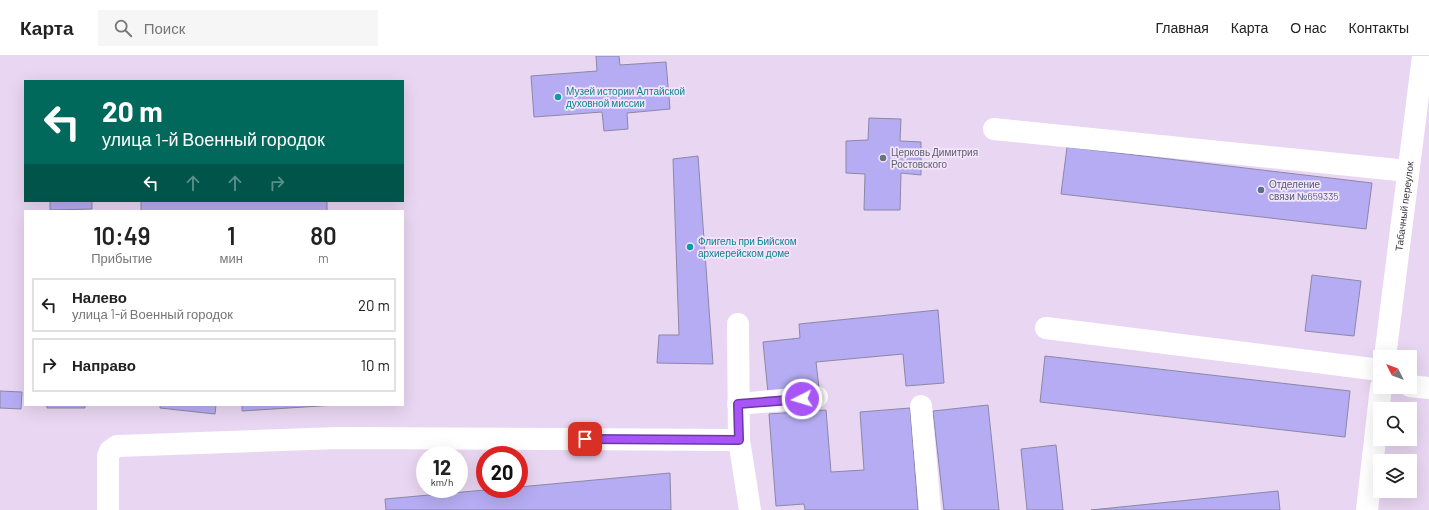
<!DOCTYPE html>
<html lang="ru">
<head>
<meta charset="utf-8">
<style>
	:root { --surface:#fff; --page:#f6f6f6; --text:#222; --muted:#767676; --line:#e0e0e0 }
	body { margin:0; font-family:Barlow,sans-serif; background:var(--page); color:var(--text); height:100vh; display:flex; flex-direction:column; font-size:15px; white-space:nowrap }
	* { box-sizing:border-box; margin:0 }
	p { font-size:13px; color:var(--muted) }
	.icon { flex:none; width:22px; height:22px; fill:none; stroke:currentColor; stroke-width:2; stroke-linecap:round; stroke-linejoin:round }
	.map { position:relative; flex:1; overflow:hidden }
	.details { position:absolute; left:24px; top:154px; width:380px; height:196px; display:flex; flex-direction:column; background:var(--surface); border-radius:0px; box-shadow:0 4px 16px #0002 }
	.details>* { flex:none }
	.banner { position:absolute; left:24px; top:24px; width:380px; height:122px; border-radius:0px; box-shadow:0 4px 16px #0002; background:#00695c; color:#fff; overflow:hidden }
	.needle { width:26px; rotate:312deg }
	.controls { position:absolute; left:1373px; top:294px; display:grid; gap:8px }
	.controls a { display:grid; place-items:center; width:44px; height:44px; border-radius:0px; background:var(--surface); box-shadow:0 4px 16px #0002; font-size:20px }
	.speed { position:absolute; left:416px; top:390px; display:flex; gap:8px; font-size:20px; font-weight:700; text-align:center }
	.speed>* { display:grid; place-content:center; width:52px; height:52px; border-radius:50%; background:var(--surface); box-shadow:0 4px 16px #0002; line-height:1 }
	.speed small { font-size:10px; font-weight:400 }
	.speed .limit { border:6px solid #d22; background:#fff; color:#111 }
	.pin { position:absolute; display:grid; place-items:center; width:34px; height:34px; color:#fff; margin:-17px; border-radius:8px; box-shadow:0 2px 6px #0006 }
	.me { position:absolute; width:44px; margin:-22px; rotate:265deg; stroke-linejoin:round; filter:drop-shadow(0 0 3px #0008) }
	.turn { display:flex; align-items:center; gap:14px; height:84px; padding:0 12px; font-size:18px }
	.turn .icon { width:52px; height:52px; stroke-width:2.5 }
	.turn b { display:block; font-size:28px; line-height:34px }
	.lanes { display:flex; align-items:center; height:38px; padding:0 12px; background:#0003; justify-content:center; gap:20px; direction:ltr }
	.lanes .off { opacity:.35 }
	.eta { display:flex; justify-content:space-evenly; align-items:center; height:68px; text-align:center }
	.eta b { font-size:24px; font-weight:600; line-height:28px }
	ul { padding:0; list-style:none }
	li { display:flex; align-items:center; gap:12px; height:54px; margin:0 8px 6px; padding:0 4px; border:2px solid var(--line); border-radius:0px }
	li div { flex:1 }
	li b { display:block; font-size:15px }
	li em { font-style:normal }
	header { display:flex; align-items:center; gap:24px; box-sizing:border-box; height:56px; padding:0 20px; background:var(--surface); border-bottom:1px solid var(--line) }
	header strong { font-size:19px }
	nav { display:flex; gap:22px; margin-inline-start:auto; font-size:14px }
	.search { width:280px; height:36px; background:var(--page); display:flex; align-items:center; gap:10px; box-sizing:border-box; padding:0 14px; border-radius:0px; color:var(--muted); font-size:15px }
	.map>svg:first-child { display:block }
	.building { fill:#b6acf3; stroke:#8b88a5 }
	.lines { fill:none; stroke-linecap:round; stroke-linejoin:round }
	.minor { stroke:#fff; stroke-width:22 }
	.route-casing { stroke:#6d37a1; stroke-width:10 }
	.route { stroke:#a855f7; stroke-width:7 }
	.culture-dot { fill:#0f9aa8; stroke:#f4e5fc; stroke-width:1.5 }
	.worship-dot { fill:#6b7280; stroke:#f4e5fc; stroke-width:1.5 }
	.service-dot { fill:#5c6f8a; stroke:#f4e5fc; stroke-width:1.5 }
	.labels { text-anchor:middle; stroke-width:3.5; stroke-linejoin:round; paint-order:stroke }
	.culture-label { font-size:10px; fill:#0d838f; stroke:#f4e5fc; text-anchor:start }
	.worship-label { font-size:10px; fill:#5b616d; stroke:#f4e5fc; text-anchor:start }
	.service-label { font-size:10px; fill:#4e5e75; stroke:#f4e5fc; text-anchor:start }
	.street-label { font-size:10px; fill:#3d3641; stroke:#f4e5fc }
</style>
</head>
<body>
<header>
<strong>Карта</strong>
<div class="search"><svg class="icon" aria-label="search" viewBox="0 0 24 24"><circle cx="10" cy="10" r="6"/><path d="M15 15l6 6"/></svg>Поиск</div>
<nav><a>Главная</a><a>Карта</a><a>О нас</a><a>Контакты</a></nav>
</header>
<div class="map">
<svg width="1429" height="454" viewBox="0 0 1429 454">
	<rect width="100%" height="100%" fill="#e9d6f2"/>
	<path class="building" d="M596 0H619L620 9 666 6 670 53 627 57 628 73 604 75 602 56 534 61 531 20 597 15Z
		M869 62 901 63 900 85 921 86V119L901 117 900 154H864L865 118 846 117V85L868 84Z
		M1067 91 1372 127 1366 173 1061 138Z
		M698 100 713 308 657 307 659 279H679L673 103Z
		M50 145H92V153L50 154Z
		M141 145H327V155H141Z
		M1312 219 1361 225 1354 280 1305 275Z
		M938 254 944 327 906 330 903 298 816 306 819 332 768 337 763 286 800 282 799 268Z
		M1045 300 1350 335 1345 381 1040 346Z
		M0 335 22 336 21 353 0 352Z
		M47 349H85V352H47Z
		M160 349H216L215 358 160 352Z
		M242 349H335L242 355Z
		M988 349 999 454H944L933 355Z
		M910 352 918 454H805L804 448 776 450 769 358 826 354 831 416 864 414 860 356Z
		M1056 389 1063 454H1027L1021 393Z
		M670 417 671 454H386L385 443 496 433H519V431Z
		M1278 435 1280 454H1091Z"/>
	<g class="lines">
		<g class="minor">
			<path d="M994 73 1408 115"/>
			<path d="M738 268 739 384 750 454"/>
			<path d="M1046 272 1380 314"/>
			<path id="s1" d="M1385 301 1423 0"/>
			<path d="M1410 330 1429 332"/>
			<path d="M738 348 817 341"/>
			<path d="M921 350 930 454"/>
			<path d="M108 454V400L110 395 117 390 338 382 739 384"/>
			<path d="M1367 454 1381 331"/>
		</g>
	</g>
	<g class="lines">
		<g class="route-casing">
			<path id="route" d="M585 383 739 384 738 348 802 343"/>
		</g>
		<use href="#route" class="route"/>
	</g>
	<g class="culture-dot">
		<circle cx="558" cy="41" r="4"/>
		<circle cx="690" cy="191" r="4"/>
	</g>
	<circle class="worship-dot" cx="883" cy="102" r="4"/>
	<circle class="service-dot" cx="1261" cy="134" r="4"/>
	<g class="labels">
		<g class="culture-label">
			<text x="566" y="39">Музей истории Алтайской<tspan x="566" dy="12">духовной миссии</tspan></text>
			<text x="698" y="189">Флигель при Бийском<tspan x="698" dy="12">архиерейском доме</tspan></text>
		</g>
		<g class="worship-label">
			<text x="891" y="100">Церковь Димитрия<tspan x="891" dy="12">Ростовского</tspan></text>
		</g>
		<g class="service-label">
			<text x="1269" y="132">Отделение<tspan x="1269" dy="12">связи №659335</tspan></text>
		</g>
		<g class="street-label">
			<text dy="4" stroke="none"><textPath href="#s1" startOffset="152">Табачный переулок</textPath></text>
		</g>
	</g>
</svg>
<div class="controls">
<a><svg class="needle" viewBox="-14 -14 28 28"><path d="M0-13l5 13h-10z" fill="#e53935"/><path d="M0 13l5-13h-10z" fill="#767676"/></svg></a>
<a><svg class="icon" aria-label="search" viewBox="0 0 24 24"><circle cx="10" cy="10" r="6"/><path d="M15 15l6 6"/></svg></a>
<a><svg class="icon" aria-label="layers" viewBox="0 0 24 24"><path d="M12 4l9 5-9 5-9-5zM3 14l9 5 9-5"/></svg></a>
</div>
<div class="speed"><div>12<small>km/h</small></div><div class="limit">20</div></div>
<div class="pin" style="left:585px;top:383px;background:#d93025"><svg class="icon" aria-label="arrive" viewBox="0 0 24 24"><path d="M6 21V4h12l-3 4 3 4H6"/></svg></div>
<svg class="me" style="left:802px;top:343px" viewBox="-20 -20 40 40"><circle r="17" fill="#a855f7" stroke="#fff" stroke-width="3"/><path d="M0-11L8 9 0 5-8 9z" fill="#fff"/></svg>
<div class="banner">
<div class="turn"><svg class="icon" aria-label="left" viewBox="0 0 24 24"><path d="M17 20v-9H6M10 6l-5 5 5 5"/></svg><div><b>20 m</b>улица 1-й Военный городок</div></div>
<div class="lanes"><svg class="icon" aria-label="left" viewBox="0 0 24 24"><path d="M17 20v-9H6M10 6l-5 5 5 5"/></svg><svg class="icon off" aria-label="ahead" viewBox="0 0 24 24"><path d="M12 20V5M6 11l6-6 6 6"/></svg><svg class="icon off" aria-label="ahead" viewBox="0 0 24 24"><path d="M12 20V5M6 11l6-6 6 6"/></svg><svg class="icon off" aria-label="right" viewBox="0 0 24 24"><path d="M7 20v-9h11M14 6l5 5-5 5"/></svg></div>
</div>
<section class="details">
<div class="eta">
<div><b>10:49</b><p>Прибытие</p></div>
<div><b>1</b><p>мин</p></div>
<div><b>80</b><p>m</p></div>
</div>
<ul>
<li><svg class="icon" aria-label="left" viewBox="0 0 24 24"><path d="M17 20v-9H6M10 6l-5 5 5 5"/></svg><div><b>Налево</b><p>улица 1-й Военный городок</p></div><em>20 m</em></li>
<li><svg class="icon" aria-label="right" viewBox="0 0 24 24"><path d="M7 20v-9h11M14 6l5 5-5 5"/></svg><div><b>Направо</b></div><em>10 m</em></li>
</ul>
</section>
</div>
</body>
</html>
